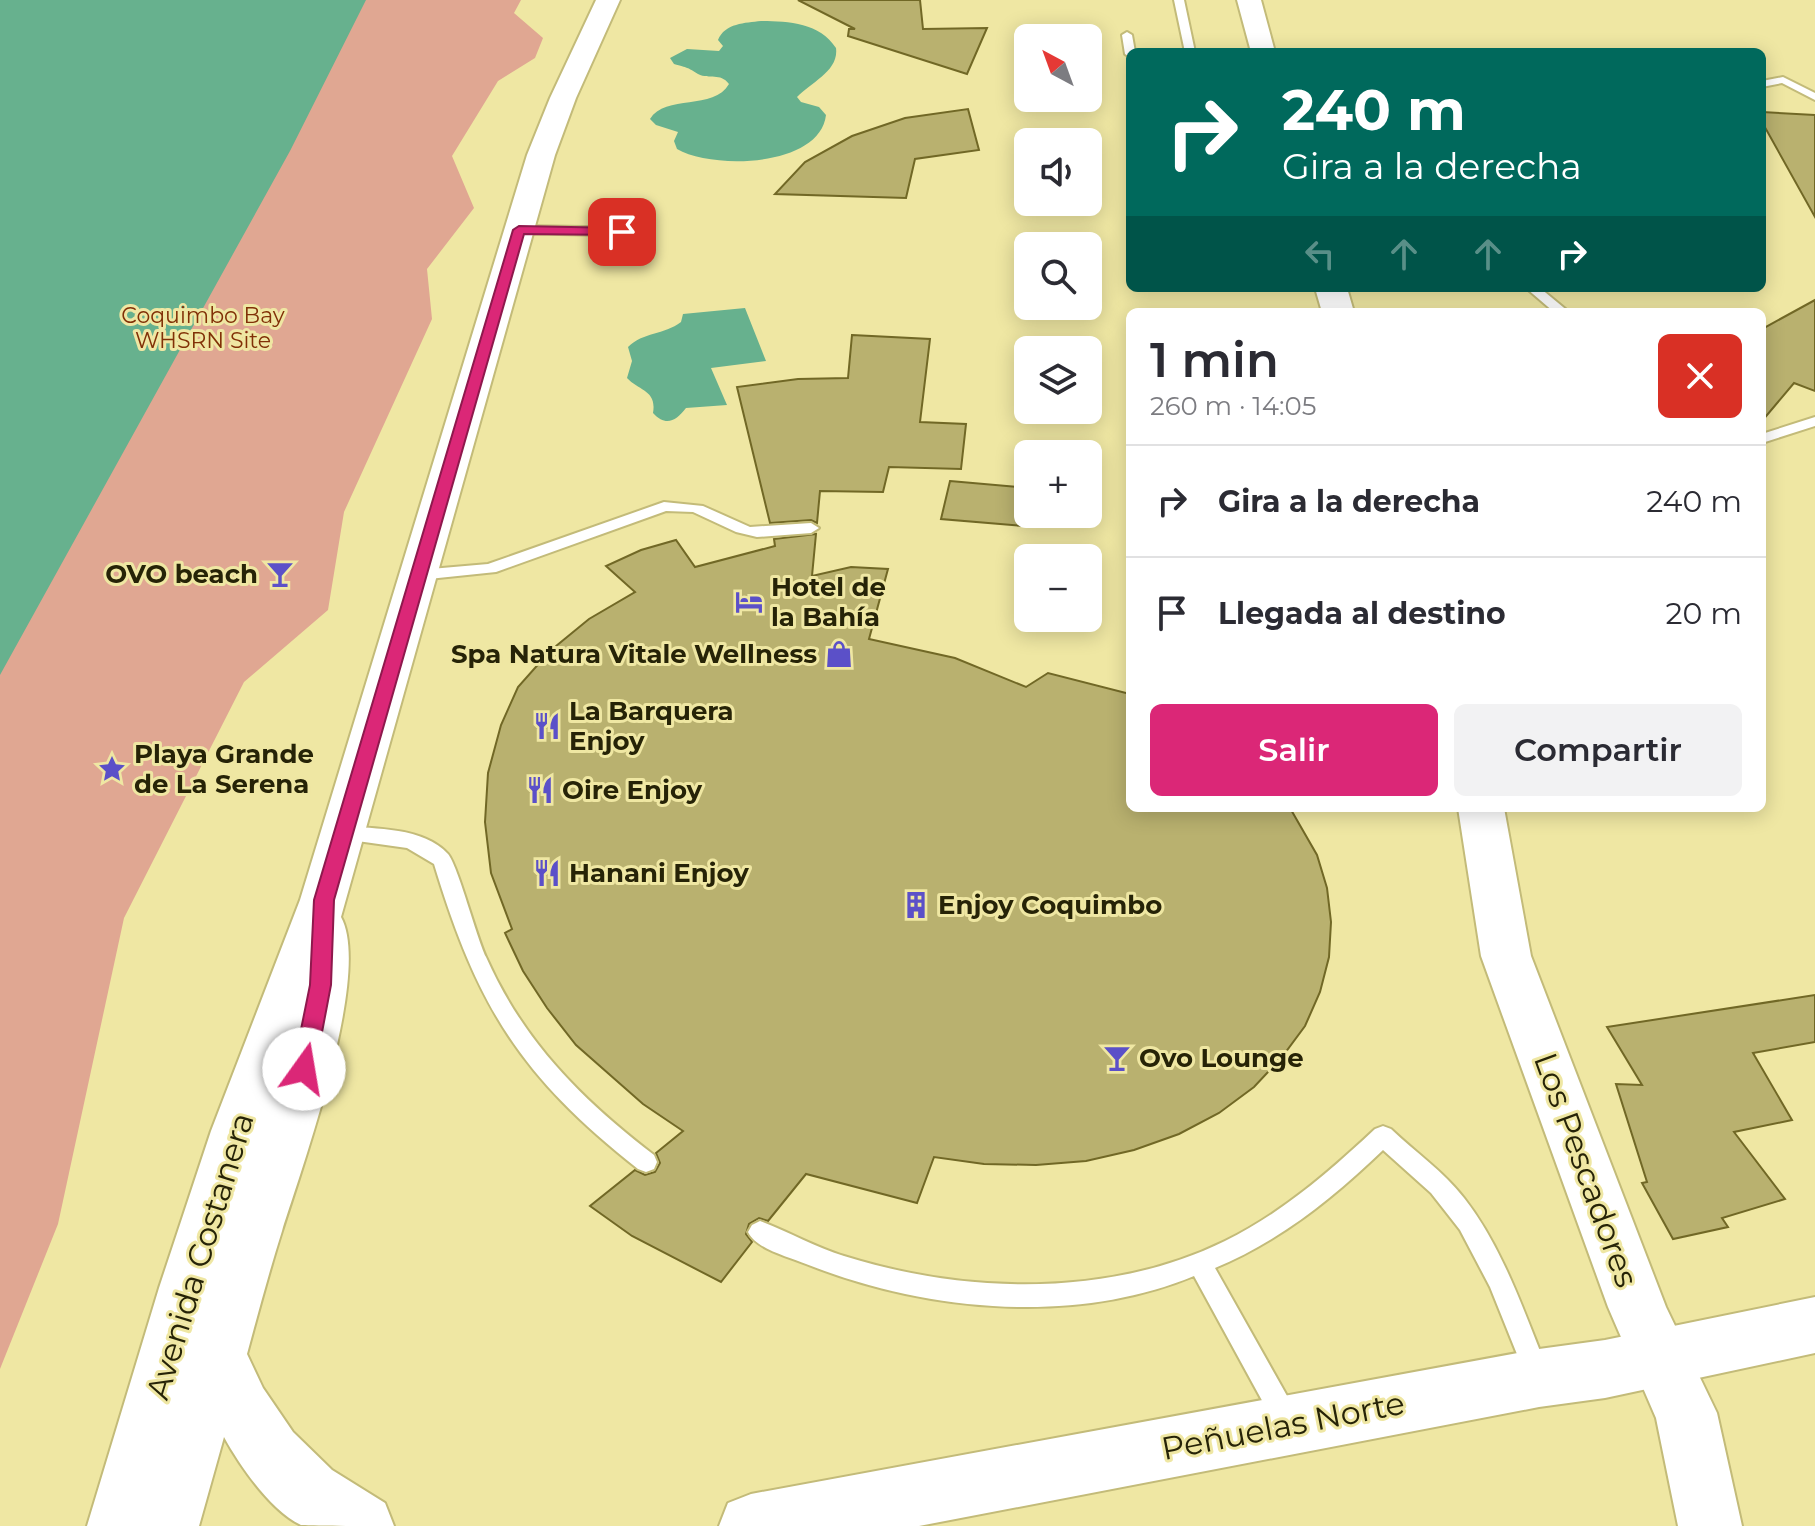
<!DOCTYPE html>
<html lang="es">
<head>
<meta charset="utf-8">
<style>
	:root { --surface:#fff; --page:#f2f2f3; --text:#2b2b33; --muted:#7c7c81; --line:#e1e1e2; --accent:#db2777 }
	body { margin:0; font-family:Montserrat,sans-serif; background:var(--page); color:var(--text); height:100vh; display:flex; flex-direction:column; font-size:30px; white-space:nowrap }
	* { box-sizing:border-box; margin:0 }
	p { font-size:26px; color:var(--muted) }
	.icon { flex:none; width:44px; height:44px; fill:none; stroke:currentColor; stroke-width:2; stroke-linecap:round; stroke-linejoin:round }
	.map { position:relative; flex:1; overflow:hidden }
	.drawer { position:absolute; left:1126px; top:308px; width:640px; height:504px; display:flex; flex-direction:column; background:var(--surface); border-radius:12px; box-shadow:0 4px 20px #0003 }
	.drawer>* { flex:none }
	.top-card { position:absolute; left:1126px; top:48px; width:640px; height:244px; border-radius:12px; box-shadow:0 4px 20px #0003; background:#00695c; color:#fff; overflow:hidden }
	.needle { width:52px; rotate:319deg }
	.buttons { position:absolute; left:1014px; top:24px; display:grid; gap:16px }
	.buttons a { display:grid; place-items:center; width:88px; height:88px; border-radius:12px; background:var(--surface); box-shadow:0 4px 20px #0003; font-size:40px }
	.pin { position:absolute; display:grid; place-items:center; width:68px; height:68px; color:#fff; margin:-34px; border-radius:16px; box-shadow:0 4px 12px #0006 }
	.me { position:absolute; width:88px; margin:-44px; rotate:13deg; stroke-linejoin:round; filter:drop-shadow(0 0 6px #0008) }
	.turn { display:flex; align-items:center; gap:28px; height:168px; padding:0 24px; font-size:36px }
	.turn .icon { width:104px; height:104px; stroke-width:2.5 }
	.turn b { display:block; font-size:56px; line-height:68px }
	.lanes { display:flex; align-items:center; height:76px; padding:0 24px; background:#0003; justify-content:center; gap:40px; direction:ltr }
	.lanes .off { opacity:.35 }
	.round { display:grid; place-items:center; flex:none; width:84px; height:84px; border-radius:12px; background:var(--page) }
	.head { display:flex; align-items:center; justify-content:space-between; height:136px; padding:0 24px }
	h1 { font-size:48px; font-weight:600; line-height:60px }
	.cta { display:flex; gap:16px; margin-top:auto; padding:16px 24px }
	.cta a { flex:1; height:92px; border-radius:12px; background:var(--accent); color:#fff; font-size:32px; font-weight:600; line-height:92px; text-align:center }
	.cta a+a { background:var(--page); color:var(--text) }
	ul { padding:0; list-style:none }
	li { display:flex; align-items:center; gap:24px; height:112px; padding:0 24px; border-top:2px solid var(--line) }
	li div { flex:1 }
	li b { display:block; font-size:30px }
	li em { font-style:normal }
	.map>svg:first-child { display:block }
	.green { fill:#e0a792 }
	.water { fill:#67b18e }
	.building { fill:#b9b16f; stroke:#716826; stroke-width:2 }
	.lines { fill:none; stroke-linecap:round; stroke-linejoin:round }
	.service-casing { stroke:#c3bb79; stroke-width:4 }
	.tertiary-casing { stroke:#c3bb79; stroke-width:4 }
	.primary-casing { stroke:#c3bb79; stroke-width:4 }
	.service { fill:#fff; fill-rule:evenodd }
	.tertiary { fill:#fff; fill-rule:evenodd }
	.primary { fill:#fff; fill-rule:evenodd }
	.route { fill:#db2777; stroke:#8e194d; stroke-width:2 }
	.labels { text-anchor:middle; stroke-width:6; stroke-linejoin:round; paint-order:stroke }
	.far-park-label { font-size:22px; fill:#813007; stroke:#efe7a3 }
	.poi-label { font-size:26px; font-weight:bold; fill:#262307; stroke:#efe7a3; text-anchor:start }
	.near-street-label { font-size:32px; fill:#262307; stroke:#efe7a3 }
</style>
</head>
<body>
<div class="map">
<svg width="1815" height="1526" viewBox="0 0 1815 1526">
	<rect width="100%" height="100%" fill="#efe7a3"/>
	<path class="green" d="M201 0H521L514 13 543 38 535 58 498 81 452 156 474 208 427 269 432 319 344 512 328 610 244 682 124 918 58 1224 0 1369V265Z"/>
	<path class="water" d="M0 0H366L290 151 0 675Z
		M761 21C788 21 820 23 836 48 839 71 811 82 797 97L801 102 819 107 826 115C820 167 713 170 677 149L674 141 678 132 656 125 650 119C665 94 714 111 729 84 720 72 710 80 698 74 687 67 688 68 674 64L670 58 687 49 719 51 723 46 718 40C725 23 745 23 761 21Z
		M745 308 766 361 711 368 727 405 686 408C676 421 666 427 653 413 657 390 639 391 627 378L632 361 628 347C643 332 664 335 681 322L683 314Z"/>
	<path class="building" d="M798 0H920L923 29 987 28 967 74 848 36 849 29H855Z
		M968 109 979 150 915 159 906 198 775 194 805 162 852 136 905 118Z
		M1762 112 1815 115V217L1762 122Z
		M1815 300V391L1794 383 1762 421V329Z
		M852 335 930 339 920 422 966 424 961 469 889 467 883 492 820 491 817 523 811 520 770 523 737 387 798 379 848 378Z
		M950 481 1028 488 1023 526 941 519Z
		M816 534 812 576 851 567 888 569 869 639 955 658 1026 687 1048 673 1130 694V808H1290L1317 855 1327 888 1331 922 1329 957 1320 992 1305 1026 1282 1057 1254 1087 1219 1113 1179 1134 1134 1150 1086 1161 1036 1165 984 1164 934 1157 917 1203 806 1174 768 1221 759 1218 749 1224 746 1234 752 1242 721 1282 632 1236 590 1206 635 1170 645 1175 655 1172 660 1163 656 1153 683 1131 643 1104 576 1045 547 1008 523 971 505 933 512 929 491 873 485 822 488 773 501 725 518 687 550 651 589 619 635 592 606 566 641 550 676 540 695 567 775 546 774 539Z
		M1815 995V1042L1753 1053 1792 1120 1734 1132 1785 1199 1722 1218 1728 1227 1673 1239 1642 1183 1647 1182 1616 1084 1642 1085 1607 1027Z"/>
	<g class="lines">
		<g class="service-casing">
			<path id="service" d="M1174 0H1184L1195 52H1185Z
				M1127 32 1132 35 1135 52H1130V57L1125 54 1122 35Z
				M1783 77 1815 93V100L1782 83 1762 87V81Z
				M519 226 648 228 654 232 648 236 515 233V227Z
				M1526 288H1540L1569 312H1554Z
				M1815 417V426L1762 443V434Z
				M664 502 703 506 750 527 811 523 819 528 811 533 757 537 736 532 693 512 666 511 496 572 419 580 411 575 419 570 488 564Z
				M343 826C375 829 424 827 448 854 458 866 476 936 486 957 523 1041 582 1100 654 1155L657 1162 654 1169 646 1172 638 1169C520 1076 477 1006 434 864L407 848 336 838 334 833 336 828Z
				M1383 1126 1391 1129C1415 1152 1443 1171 1464 1198 1503 1248 1524 1312 1548 1371L1545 1379 1536 1383 1527 1379 1490 1287 1460 1230 1431 1193 1383 1150C1333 1198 1280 1241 1215 1268L1295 1410 1299 1419 1295 1428 1286 1431 1277 1428 1194 1276C1073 1326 925 1311 806 1264 789 1257 756 1249 748 1232L752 1225 760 1221C789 1232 815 1247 844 1256 965 1294 1109 1298 1225 1241 1282 1213 1329 1172 1375 1129Z"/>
		</g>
		<g class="tertiary-casing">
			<path id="tertiary" d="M1237 0H1261L1275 52H1251Z
				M1315 288H1347L1354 312H1322Z
				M1458 808H1504L1531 956 1666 1307 1717 1413 1742 1526H1678L1656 1418 1608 1307 1481 956Z"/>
		</g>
		<g class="primary-casing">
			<path id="primary" d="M596 0H620L576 98 555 155 341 917C372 974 302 1167 282 1231 269 1272 258 1313 247 1354L263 1388 293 1432 332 1470 385 1503 394 1526C376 1526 315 1526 301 1525 271 1511 240 1466 224 1437L199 1526H87L159 1288 211 1131 300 900 527 155 550 98Z
				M1815 1297V1353L1605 1398 1539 1407 919 1526H719L728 1503 751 1494 1539 1349 1605 1340Z"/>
		</g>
		<use href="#service" class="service"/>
		<use href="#tertiary" class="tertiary"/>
		<use href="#primary" class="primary"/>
	</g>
	<path class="route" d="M519 226 622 228 629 232 622 235 524 234 334 900 331 985 315 1069 311 1075 304 1078 296 1075 293 1069 310 985 314 900 513 230Z"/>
	<defs>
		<g id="bar-bare" transform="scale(2.16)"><path d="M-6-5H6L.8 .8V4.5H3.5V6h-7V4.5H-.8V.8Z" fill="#5b50c8" stroke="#efe7a3" stroke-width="2.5" paint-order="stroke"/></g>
		<g id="hotel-bare" transform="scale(2.16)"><path d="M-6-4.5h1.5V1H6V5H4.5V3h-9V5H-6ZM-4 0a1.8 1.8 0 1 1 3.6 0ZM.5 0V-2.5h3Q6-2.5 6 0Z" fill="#5b50c8" stroke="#efe7a3" stroke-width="2.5" paint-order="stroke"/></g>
		<g id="shop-bare" transform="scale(2.16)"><path d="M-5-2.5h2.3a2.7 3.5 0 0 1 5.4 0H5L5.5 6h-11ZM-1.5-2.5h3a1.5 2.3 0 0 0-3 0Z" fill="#5b50c8" stroke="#efe7a3" stroke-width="2.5" paint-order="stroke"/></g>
		<g id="restaurant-bare" transform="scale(2.16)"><path d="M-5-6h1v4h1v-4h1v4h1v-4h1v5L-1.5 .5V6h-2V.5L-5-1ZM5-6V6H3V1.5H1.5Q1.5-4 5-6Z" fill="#5b50c8" stroke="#efe7a3" stroke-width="2.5" paint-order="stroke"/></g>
		<g id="sight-bare" transform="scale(2.16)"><path d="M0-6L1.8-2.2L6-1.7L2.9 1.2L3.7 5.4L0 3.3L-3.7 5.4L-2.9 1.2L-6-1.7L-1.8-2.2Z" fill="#5b50c8" stroke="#efe7a3" stroke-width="2.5" paint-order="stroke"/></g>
		<g id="building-bare" transform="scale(2.16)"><path d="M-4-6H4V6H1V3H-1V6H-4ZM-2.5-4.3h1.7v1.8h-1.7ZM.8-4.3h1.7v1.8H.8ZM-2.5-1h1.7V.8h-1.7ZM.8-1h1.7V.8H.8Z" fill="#5b50c8" stroke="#efe7a3" stroke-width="2.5" paint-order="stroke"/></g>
	</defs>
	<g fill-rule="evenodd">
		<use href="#bar-bare" x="280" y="574"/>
		<use href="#hotel-bare" x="749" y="602"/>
		<use href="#shop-bare" x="839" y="654"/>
		<use href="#restaurant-bare" x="547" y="726"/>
		<use href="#sight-bare" x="112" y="769"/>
		<use href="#restaurant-bare" x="540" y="790"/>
		<use href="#restaurant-bare" x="547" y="873"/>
		<use href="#building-bare" x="916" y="905"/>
		<use href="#bar-bare" x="1117" y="1058"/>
	</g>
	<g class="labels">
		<g class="far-park-label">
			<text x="203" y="323">Coquimbo Bay<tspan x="203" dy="25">WHSRN Site</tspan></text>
		</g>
		<g class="poi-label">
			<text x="258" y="583" text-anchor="end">OVO beach</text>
			<text x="771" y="596">Hotel de<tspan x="771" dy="30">la Bahía</tspan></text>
			<text x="817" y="663" text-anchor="end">Spa Natura Vitale Wellness</text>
			<text x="569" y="720">La Barquera<tspan x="569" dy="30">Enjoy</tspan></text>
			<text x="134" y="763">Playa Grande<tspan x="134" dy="30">de La Serena</tspan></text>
			<text x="562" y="799">Oire Enjoy</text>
			<text x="569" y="882">Hanani Enjoy</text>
			<text x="938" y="914">Enjoy Coquimbo</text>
			<text x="1139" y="1067">Ovo Lounge</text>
		</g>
		<g class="near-street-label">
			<text transform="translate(1586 1170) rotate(70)" y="11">Los Pescadores</text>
			<text transform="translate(200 1256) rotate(-73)" y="11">Avenida Costanera</text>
			<text transform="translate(1283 1426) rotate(-11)" y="11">Peñuelas Norte</text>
		</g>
	</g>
</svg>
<div class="buttons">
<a><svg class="needle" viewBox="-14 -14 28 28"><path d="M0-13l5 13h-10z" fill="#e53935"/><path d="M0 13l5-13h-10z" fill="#7c7c81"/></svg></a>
<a><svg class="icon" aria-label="sound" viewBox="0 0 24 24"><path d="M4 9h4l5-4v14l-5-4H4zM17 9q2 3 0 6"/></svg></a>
<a><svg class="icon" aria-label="search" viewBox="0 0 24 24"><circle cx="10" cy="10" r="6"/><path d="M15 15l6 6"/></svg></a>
<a><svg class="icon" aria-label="layers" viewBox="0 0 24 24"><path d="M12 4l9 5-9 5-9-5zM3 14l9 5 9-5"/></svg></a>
<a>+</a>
<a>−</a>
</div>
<div class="pin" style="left:622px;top:232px;background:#d93025"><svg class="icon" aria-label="arrive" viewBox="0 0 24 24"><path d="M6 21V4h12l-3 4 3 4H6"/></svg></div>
<svg class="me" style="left:304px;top:1069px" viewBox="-20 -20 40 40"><circle r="19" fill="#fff"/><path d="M0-13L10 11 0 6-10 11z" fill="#db2777"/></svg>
<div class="top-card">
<div class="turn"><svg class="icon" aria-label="right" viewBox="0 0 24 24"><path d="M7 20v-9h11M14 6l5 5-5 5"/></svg><div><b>240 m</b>Gira a la derecha</div></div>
<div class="lanes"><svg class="icon off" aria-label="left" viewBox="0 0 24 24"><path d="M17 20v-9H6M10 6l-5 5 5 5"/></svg><svg class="icon off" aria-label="ahead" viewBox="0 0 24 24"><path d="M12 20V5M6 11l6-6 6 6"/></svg><svg class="icon off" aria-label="ahead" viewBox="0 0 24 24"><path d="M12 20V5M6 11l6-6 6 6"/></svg><svg class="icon" aria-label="right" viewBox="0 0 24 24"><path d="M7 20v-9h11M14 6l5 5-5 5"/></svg></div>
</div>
<section class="drawer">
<div class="head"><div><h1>1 min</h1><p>260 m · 14:05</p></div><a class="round" style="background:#d93025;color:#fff"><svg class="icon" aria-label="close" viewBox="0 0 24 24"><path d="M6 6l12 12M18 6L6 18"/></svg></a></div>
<ul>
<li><svg class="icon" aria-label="right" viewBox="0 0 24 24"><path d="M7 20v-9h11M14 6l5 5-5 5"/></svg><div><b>Gira a la derecha</b></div><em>240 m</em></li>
<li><svg class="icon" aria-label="arrive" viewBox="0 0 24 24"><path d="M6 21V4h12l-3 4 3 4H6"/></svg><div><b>Llegada al destino</b></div><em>20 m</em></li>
</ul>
<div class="cta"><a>Salir</a><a>Compartir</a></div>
</section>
</div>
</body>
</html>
